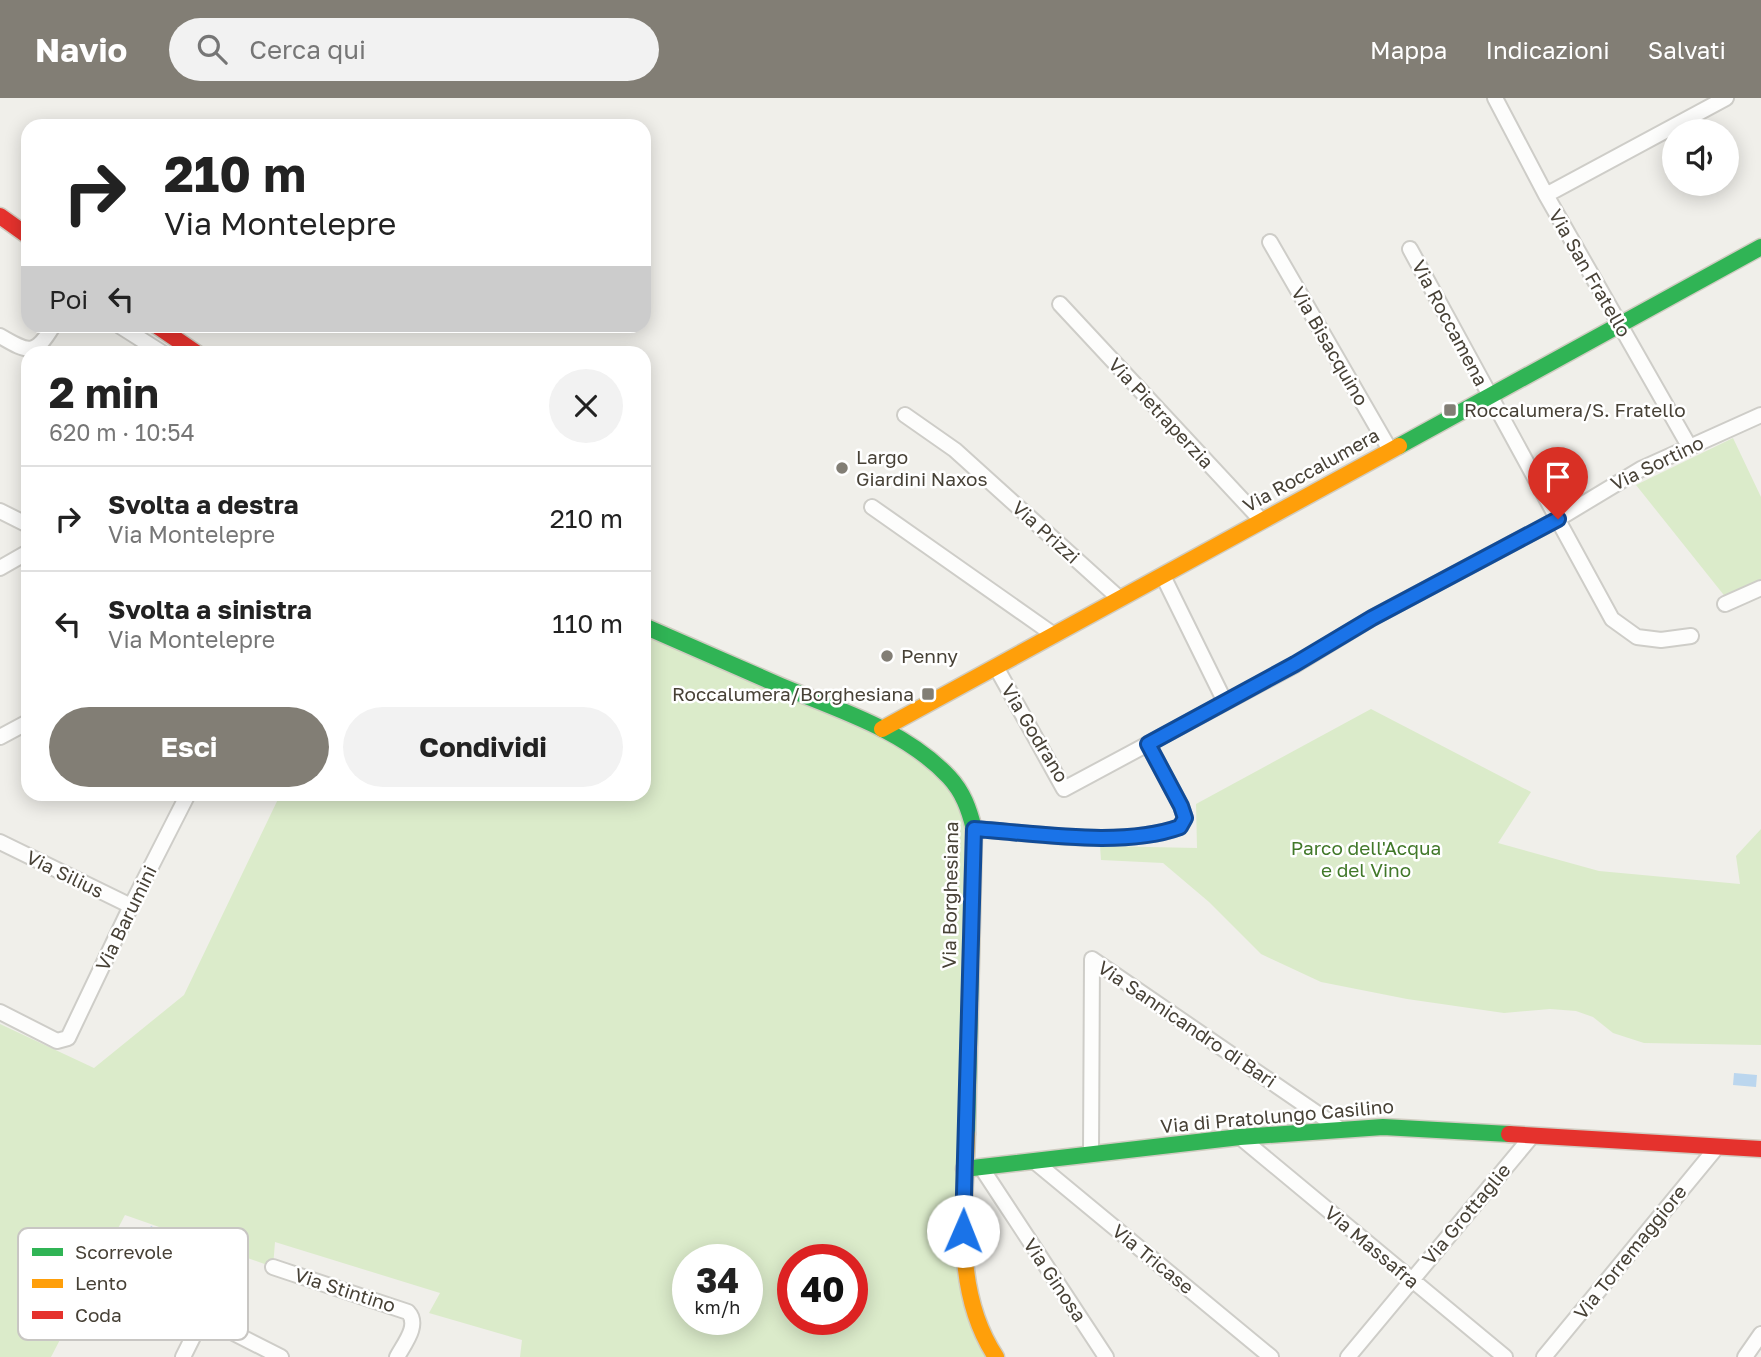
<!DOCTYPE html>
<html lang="it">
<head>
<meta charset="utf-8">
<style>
	:root { --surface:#fff; --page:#f2f2f2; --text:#222; --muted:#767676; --line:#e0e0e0; --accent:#827e75 }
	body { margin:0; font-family:"Golos Text",sans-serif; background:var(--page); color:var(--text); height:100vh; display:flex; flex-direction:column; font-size:26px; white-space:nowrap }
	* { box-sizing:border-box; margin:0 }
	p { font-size:23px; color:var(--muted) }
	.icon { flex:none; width:38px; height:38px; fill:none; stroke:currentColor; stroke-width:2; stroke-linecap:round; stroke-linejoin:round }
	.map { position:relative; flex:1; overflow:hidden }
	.panel { position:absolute; left:21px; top:248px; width:630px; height:455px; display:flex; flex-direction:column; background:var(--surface); border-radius:21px; box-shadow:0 4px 18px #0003 }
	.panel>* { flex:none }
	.top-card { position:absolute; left:21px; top:21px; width:630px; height:214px; border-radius:21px; box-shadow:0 4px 18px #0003; background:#fff; color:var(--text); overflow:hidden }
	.fabs { position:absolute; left:1662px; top:21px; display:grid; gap:14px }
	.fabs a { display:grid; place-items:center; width:77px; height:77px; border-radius:50%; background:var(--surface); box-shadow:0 4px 18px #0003; font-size:35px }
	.speed { position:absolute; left:672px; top:1146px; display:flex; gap:14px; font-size:35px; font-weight:700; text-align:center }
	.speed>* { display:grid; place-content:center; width:91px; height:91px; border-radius:50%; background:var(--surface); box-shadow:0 4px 18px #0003; line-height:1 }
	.speed small { font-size:18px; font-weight:400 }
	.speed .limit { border:10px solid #d22; background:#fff; color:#111 }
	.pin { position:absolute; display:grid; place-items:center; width:60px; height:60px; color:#fff; margin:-72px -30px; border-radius:50% 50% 50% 0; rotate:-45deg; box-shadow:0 0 7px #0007 }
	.pin .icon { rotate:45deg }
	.me { position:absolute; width:77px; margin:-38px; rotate:1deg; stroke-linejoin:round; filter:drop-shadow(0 0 5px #0008) }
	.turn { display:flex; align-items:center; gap:24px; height:147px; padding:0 28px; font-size:32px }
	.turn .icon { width:91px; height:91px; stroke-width:2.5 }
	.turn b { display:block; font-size:49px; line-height:60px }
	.then { display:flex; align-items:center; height:66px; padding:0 28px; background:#0003; gap:14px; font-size:26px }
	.round { display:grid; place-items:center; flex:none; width:74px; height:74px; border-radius:37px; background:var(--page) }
	.head { display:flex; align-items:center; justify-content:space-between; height:119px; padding:0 28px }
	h1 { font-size:42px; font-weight:700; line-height:52px }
	.action { display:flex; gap:14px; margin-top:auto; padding:14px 28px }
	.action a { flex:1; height:80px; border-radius:42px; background:var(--accent); color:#fff; font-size:28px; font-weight:700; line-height:80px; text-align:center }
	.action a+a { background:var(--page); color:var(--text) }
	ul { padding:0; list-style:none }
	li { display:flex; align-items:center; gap:21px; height:105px; padding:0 28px; border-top:2px solid var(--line) }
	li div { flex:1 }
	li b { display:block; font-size:26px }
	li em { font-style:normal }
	header { display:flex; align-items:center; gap:42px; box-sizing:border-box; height:98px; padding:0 35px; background:var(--accent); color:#fff }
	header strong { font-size:33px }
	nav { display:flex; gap:38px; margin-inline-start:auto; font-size:24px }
	.search { width:490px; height:63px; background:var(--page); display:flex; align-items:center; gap:18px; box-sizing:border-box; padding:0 24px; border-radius:38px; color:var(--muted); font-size:26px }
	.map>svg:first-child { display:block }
	.green { fill:#dbebca; fill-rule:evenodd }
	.water { fill:#bbd6ee }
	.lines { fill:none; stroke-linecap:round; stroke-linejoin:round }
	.street-casing { stroke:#cecdc8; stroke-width:18 }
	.fast-casing { stroke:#d0ccc1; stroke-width:19 }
	.slow-casing { stroke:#d0ccc1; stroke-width:19 }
	.jam-casing { stroke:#d0ccc1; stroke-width:19 }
	.street { stroke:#fdfdfc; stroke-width:14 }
	.fast { stroke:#30b455; stroke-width:16 }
	.slow { stroke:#ff9f0a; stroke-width:16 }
	.jam { stroke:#e5322d; stroke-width:16 }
	.route-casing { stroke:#114b97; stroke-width:18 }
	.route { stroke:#1a73e8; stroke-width:12 }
	.poi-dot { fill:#827e75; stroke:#fff; stroke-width:2.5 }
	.labels { text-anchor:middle; stroke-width:5; stroke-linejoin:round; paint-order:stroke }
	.street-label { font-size:19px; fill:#474136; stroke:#fff }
	.poi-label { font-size:19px; fill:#474136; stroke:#fff; text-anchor:start }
	.park-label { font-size:19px; fill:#417829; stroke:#fff }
	.key { fill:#fff; stroke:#c8c6c3; stroke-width:2 }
	.key-label { font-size:19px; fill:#474136 }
</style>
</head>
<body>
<header>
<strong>Navio</strong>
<div class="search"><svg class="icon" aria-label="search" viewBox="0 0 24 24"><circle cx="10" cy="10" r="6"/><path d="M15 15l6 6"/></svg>Cerca qui</div>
<nav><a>Mappa</a><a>Indicazioni</a><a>Salvati</a></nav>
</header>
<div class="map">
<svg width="1761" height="1259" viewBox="0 0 1761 1259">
	<rect width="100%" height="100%" fill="#f0efea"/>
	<path class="green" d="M1733 340 1761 399V485L1727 501 1636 387Z
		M644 528 882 631 965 698 964 1153 996 1259H520L522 1242 429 1215 440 1195 275 1144 273 1169 125 1117 51 1259H0V926L94 970 184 897 280 697 644 696ZM688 1162H747V1222H688ZM793 1162H852V1222H793Z
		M1371 611 1531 694 1498 745 1599 773 1740 786 1736 758 1761 731V947L1644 945 1613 935 1593 919 1576 913 1550 911 1504 915 1407 901 1321 884 1261 856 1209 804 1163 765 1101 762 1100 748 1197 750 1196 706Z"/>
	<path class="water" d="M1734 975 1757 977 1756 989 1733 987Z
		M151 1128 170 1138 165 1147 146 1137Z"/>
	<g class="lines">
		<g class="street-casing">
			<path id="street" d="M1495 0 1546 97 1689 348
				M1546 97 1726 0
				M1270 144 1390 352
				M1410 151 1612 521 1637 539 1661 542 1691 538
				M1060 206 1262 423
				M120 228 164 256
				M0 238C29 255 35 258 53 228
				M905 317 955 352 1120 501
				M872 409 1054 537
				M0 413 28 427
				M0 470 28 454
				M1163 478 1225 604
				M1725 506 1761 490
				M996 569 1064 691 1295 567 1372 520 1558 421 1641 371 1761 317
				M0 639 28 624
				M974 731C1035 735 1123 750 1180 729L1185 720 1181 708 1148 646
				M0 744 131 808
				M0 914 57 943 68 940 131 808 188 696
				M1240 1039 1505 1259
				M1091 1056 1092 861 1340 1031
				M1034 1063 1271 1259
				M981 1069 1106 1259
				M273 1169 408 1214C420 1227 404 1246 397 1259
				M222 1229 281 1259
				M183 1259 229 1167
				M1348 1259 1532 1038
				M1544 1259 1717 1049
				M1745 1259 1761 1236"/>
		</g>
		<g class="fast-casing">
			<path id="fast" d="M1399 348 1761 149
				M644 528C690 548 735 568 781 588 839 612 905 632 949 679 963 694 969 711 974 731L967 1036
				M964 1071 1240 1039 1383 1029 1509 1036"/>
		</g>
		<g class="slow-casing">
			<path id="slow" d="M882 631 1399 348
				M967 1036C965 1111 952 1193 996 1259"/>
		</g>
		<g class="jam-casing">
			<path id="jam" d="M0 118 28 138
				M157 228 198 256
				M1509 1036 1761 1051"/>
		</g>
		<use href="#street" class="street"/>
		<use href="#fast" class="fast"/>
		<use href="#slow" class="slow"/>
		<use href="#jam" class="jam"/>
	</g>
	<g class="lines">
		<g class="route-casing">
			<path id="route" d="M963 1133 974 731C1036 735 1122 750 1180 729L1185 720 1181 708 1148 646 1295 566 1372 520 1558 421"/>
		</g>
		<use href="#route" class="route"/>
	</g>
	<g class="poi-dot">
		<rect x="1443" y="305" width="14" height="14" rx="3.5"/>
		<circle cx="842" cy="370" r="7"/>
		<circle cx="887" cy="558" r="7"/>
		<rect x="921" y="589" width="14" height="14" rx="3.5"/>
	</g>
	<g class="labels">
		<g class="street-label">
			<text transform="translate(1590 175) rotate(60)" y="7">Via San Fratello</text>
			<text transform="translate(1450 225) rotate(62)" y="7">Via Roccamena</text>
			<text transform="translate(1330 248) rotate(60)" y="7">Via Bisacquino</text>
			<text transform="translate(1161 315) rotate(47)" y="7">Via Pietraperzia</text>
			<text transform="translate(1657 365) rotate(-26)" y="7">Via Sortino</text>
			<text transform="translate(1311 372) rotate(-29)" y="7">Via Roccalumera</text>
			<text transform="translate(1046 434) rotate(42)" y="7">Via Prizzi</text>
			<text transform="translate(1035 635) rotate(59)" y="7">Via Godrano</text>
			<text transform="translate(65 776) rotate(26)" y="7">Via Silius</text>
			<text transform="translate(950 797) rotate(-89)" y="7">Via Borghesiana</text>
			<text transform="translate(126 820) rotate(-64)" y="7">Via Barumini</text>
			<text transform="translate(1187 926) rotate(34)" y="7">Via Sannicandro di Bari</text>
			<text transform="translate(1277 1018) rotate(-5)" y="7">Via di Pratolungo Casilino</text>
			<text transform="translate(1466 1116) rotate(-50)" y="7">Via Grottaglie</text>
			<text transform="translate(1372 1149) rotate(40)" y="7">Via Massafra</text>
			<text transform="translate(1630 1154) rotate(-51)" y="7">Via Torremaggiore</text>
			<text transform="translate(1153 1161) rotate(39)" y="7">Via Tricase</text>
			<text transform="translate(1055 1182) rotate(56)" y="7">Via Ginosa</text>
			<text transform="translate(345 1192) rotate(18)" y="7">Via Stintino</text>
		</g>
		<g class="poi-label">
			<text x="1464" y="319">Roccalumera/S. Fratello</text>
			<text x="856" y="366">Largo<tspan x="856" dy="22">Giardini Naxos</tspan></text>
			<text x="901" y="565">Penny</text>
			<text x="914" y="603" text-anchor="end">Roccalumera/Borghesiana</text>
		</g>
		<g class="park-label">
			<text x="1366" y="757">Parco dell'Acqua<tspan x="1366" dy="22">e del Vino</tspan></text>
		</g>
	</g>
	<rect x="18" y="1130" width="230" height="112" rx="10" class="key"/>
	<rect x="32" y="1150" width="31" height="8" fill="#30b455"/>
	<rect x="32" y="1181" width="31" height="9" fill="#ff9f0a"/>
	<rect x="32" y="1213" width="31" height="8" fill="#e5322d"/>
	<g class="key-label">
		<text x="75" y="1161">Scorrevole</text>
		<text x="75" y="1192">Lento</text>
		<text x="75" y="1224">Coda</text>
	</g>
</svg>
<div class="fabs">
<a><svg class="icon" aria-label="sound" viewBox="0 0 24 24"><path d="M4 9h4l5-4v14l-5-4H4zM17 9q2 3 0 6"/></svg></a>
</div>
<div class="speed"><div>34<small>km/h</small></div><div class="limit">40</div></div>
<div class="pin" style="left:1558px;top:421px;background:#d93025"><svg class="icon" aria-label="arrive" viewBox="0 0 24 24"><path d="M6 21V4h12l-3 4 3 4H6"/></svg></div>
<svg class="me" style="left:963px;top:1133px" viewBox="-20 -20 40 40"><circle r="19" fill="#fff"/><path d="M0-13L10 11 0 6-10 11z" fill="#1a73e8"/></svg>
<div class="top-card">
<div class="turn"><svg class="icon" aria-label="right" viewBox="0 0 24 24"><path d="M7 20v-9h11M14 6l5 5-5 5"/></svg><div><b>210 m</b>Via Montelepre</div></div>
<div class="then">Poi<svg class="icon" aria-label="left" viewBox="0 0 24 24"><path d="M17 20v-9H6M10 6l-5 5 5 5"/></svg></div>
</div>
<section class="panel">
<div class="head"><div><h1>2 min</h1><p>620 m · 10:54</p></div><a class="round"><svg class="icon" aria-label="close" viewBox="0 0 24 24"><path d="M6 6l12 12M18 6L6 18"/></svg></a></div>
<ul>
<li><svg class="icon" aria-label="right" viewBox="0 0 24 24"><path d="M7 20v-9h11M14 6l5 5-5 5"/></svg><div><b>Svolta a destra</b><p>Via Montelepre</p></div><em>210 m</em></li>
<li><svg class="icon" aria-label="left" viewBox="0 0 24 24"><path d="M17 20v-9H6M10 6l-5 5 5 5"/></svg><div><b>Svolta a sinistra</b><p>Via Montelepre</p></div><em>110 m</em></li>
</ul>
<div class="action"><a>Esci</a><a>Condividi</a></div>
</section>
</div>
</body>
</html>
